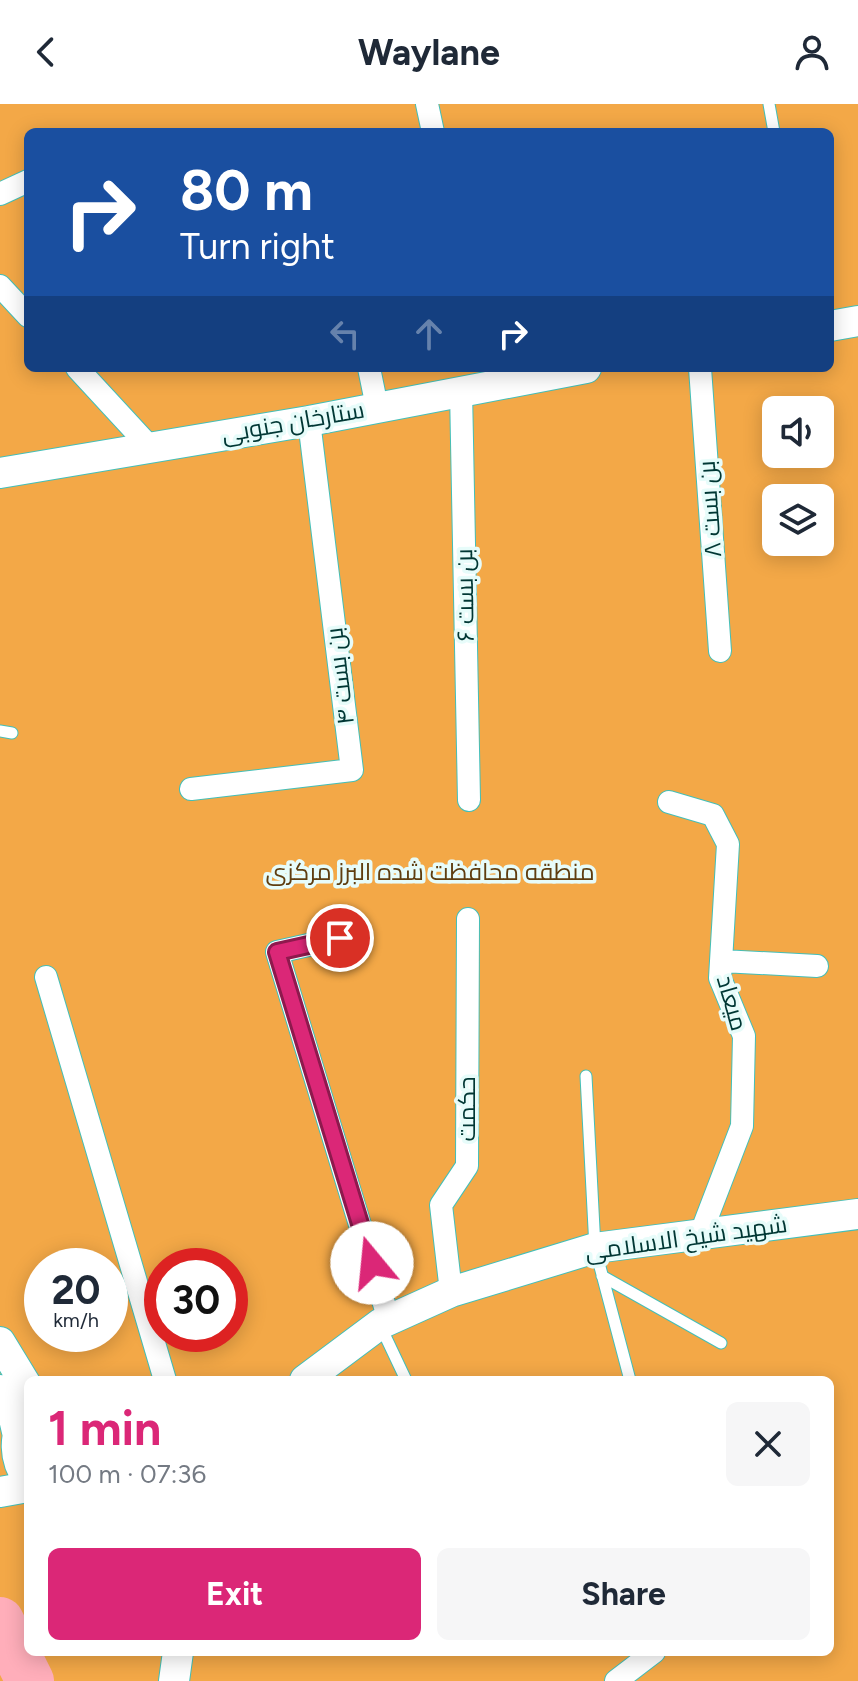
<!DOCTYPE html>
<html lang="en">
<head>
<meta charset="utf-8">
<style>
	:root { --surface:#fff; --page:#f6f6f7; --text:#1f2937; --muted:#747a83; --accent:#db2777 }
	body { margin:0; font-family:Figtree,Cairo,sans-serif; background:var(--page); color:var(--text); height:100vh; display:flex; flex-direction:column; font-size:30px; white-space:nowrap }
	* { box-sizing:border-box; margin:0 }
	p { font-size:26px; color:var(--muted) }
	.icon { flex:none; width:44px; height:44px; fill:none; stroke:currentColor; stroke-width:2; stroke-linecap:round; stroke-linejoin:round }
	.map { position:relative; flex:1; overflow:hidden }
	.side { position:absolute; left:24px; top:1272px; width:810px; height:280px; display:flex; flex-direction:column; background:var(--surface); border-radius:12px; box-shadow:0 4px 20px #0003 }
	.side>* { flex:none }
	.top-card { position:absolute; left:24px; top:24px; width:810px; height:244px; border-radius:12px; box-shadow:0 4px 20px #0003; background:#1a4fa0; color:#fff; overflow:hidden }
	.tools { position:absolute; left:762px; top:292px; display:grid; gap:16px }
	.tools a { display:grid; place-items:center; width:72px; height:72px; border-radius:12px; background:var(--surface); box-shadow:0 4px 20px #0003; font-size:40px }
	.speed { position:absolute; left:24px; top:1144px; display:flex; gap:16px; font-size:40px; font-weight:700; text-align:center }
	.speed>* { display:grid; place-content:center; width:104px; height:104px; border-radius:50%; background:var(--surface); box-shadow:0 4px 20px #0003; line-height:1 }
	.speed small { font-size:20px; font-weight:400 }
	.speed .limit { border:12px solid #d22; background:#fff; color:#111 }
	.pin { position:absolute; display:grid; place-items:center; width:68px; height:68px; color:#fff; margin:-34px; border:4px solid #fff; border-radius:50%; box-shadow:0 2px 8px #0007 }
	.me { position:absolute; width:88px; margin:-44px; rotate:343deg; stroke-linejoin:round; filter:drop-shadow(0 0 6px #0008) }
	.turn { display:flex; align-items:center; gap:28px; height:168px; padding:0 24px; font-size:36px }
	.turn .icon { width:104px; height:104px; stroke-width:2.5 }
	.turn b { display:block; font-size:56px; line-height:68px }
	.lanes { display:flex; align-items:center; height:76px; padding:0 24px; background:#0003; justify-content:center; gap:40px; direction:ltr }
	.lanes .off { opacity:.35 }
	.round { display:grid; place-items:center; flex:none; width:84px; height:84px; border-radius:12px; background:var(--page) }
	.summary { display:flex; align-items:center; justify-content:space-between; height:136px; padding:0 24px }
	h1 { font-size:48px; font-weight:700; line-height:60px; color:var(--accent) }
	.cta { display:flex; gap:16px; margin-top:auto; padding:16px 24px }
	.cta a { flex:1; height:92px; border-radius:12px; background:var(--accent); color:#fff; font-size:32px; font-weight:700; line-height:92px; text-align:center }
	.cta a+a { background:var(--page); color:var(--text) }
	header { display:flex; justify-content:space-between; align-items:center; height:104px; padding:0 24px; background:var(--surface); font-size:36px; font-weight:700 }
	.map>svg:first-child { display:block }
	.green { fill:#f3a847; fill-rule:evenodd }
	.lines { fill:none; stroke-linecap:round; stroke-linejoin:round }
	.river { stroke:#ffaeba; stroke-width:48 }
	.lane-casing { stroke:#44bfb8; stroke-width:13 }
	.street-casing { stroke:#44bfb8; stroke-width:24 }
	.secondary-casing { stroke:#44bfb8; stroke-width:32 }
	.lane { stroke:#fff; stroke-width:11 }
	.street { stroke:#fff; stroke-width:22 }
	.secondary { stroke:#fff; stroke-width:30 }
	.route-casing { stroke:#8e194d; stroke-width:20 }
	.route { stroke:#db2777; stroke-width:14 }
	.labels { text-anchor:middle; stroke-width:7; stroke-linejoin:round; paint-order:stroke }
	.street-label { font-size:24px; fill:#003734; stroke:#e7fcfa }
	.park-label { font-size:24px; fill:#5f3d0f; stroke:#e7fcfa }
</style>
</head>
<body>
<header><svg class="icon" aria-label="back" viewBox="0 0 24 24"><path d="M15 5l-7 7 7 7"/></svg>Waylane<svg class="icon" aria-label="person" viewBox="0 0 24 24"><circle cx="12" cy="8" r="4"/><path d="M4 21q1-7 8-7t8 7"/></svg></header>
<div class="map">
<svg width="858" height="1577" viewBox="0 0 858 1577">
	<rect width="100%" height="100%" fill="#a3fcf6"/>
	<path class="green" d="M0 0H858V1577H0ZM28 28H830V264H28ZM776 306H820V350H776ZM776 394H820V438H776ZM42 1162H110V1230H42ZM162 1162H230V1230H162ZM28 1276H830V1548H28Z"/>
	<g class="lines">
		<path class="river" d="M0 1517 30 1577"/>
		<g class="lane-casing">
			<path id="lane" d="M769 0 774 28
				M0 627 12 629
				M586 972 595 1144 630 1276
				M602 1172 721 1239
				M380 1221 406 1276"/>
		</g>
		<g class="street-casing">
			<path id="street" d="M427 0 433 28
				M0 90 28 77
				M0 182 28 212
				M77 264 149 342
				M369 264 377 303
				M700 264 720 547
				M461 286 469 696
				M191 685 352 666 309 317
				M669 698 713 711 728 740 720 874 744 932 742 1022 701 1129
				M340 834 277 848 389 1216
				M722 857 817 862
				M46 873 165 1276
				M451 1188 441 1101 467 1062 468 815
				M616 1577 654 1548"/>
		</g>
		<g class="secondary-casing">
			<path id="secondary" d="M830 222 858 217
				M0 369 309 317 586 264
				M0 1238 28 1284
				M305 1276 380 1220 451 1188 595 1144 858 1110
				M0 1286 13 1310 18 1332
				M28 1312C12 1330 14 1356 28 1375
				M0 1388 28 1383
				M174 1577 178 1548"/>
		</g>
		<use href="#lane" class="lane"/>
		<use href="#street" class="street"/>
		<use href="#secondary" class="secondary"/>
	</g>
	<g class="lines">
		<g class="route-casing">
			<path id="route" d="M340 834 277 848 372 1159"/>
		</g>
		<use href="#route" class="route"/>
	</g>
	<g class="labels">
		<g class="street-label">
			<text transform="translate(293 318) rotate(-10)" y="8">ستارخان جنوبی</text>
			<text transform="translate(710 405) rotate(-94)" y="8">بن بست ۸</text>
			<text transform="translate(465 491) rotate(-91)" y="8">بن بست ۶</text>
			<text transform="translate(340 572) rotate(-97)" y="8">بن بست ۴</text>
			<text transform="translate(732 899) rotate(74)" y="8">میعاد</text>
			<text transform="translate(467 1005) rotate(-90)" y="8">حکمت</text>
			<text transform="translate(686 1134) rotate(-8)" y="8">شهید شیخ الاسلامی</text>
		</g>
		<g class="park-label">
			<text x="430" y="776">منطقه محافظت شده البرز مرکزی</text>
		</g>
	</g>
</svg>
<div class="tools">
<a><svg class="icon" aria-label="sound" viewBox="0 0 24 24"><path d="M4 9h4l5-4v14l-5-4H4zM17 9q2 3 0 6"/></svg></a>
<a><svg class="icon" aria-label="layers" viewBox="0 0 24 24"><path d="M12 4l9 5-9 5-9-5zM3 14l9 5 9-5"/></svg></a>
</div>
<div class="speed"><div>20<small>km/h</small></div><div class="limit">30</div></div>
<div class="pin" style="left:340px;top:834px;background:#d93025"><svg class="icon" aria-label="arrive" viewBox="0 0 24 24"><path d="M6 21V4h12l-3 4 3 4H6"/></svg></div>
<svg class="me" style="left:372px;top:1159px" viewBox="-20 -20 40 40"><circle r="19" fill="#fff"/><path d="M0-13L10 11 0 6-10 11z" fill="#db2777"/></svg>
<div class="top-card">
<div class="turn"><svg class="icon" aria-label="right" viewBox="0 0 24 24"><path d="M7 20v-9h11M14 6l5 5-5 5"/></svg><div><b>80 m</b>Turn right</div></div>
<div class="lanes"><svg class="icon off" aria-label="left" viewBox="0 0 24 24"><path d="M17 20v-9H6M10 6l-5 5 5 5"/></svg><svg class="icon off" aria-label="ahead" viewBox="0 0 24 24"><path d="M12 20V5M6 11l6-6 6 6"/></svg><svg class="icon" aria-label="right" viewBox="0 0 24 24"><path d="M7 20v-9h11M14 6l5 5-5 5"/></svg></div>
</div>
<section class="side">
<div class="summary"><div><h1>1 min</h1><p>100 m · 07:36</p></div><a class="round"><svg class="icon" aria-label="close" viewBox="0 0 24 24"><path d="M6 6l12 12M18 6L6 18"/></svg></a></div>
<div class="cta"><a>Exit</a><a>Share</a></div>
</section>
</div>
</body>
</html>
